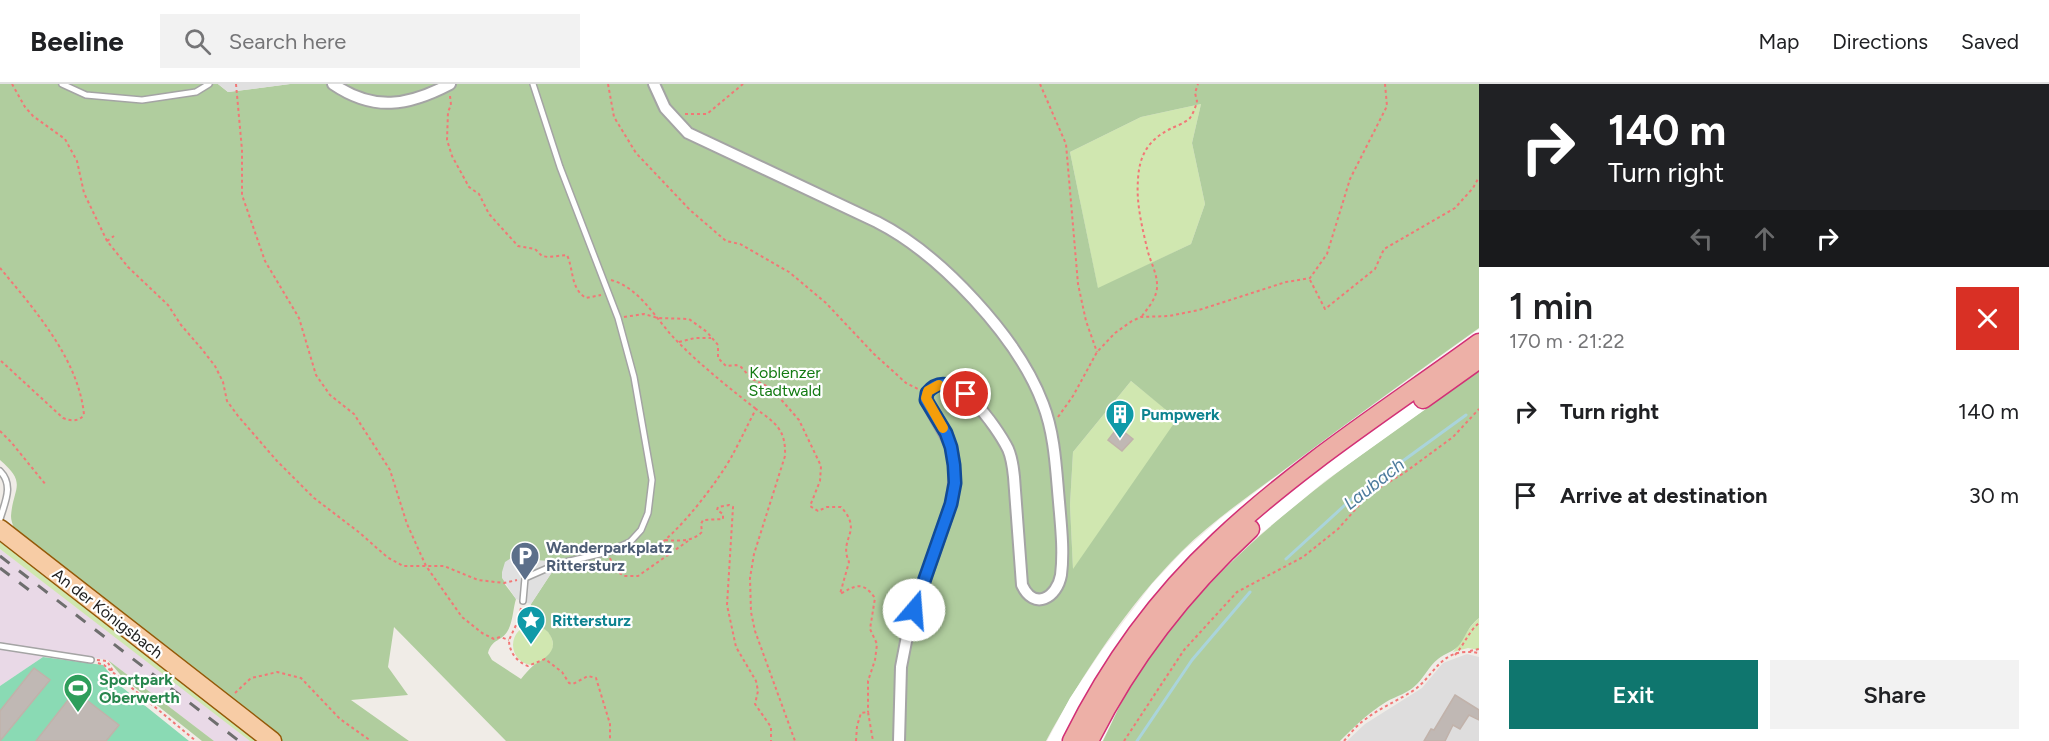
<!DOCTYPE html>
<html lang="en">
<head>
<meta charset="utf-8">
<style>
	:root { --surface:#fff; --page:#f2f2f2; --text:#202124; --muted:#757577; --line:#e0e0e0; --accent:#0f766e }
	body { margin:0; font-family:Figtree,sans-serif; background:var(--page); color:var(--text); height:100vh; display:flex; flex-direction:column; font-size:22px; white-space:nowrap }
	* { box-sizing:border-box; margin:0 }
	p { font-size:20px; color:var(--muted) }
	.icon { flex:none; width:33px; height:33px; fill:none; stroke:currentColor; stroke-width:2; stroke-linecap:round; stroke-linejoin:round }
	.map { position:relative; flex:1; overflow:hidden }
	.drawer { display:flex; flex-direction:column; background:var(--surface); width:570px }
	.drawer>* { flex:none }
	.banner { background:#202124; color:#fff; overflow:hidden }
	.pin { position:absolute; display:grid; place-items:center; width:51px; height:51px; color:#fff; margin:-26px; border:3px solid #fff; border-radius:50%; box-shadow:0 2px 6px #0007 }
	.me { position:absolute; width:66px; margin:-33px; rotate:18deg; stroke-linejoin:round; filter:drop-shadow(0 0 4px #0008) }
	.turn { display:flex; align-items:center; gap:21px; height:126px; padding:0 30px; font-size:27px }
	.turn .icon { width:78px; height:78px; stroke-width:2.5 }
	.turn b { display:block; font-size:42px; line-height:51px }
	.lanes { display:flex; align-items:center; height:57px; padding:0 30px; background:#0003; justify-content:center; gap:30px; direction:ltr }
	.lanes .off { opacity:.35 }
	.round { display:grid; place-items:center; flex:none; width:63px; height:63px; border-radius:0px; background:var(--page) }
	.head { display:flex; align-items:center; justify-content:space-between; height:102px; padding:0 30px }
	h1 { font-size:36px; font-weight:600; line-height:45px }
	.primary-button { display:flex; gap:12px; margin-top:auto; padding:12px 30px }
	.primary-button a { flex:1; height:69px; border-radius:0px; background:var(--accent); color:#fff; font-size:24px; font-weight:600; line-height:69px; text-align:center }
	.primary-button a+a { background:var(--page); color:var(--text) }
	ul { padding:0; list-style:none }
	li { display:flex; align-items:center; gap:18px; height:84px; padding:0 30px }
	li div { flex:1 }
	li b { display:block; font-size:22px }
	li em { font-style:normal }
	header { display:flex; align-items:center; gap:36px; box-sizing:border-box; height:84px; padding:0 30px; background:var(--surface); border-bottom:2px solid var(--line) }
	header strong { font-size:28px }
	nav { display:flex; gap:33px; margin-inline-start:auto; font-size:21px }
	.search { width:420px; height:54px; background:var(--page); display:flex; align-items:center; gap:15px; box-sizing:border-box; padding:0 21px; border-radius:0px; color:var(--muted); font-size:22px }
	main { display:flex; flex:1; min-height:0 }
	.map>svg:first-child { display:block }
	.residential { fill:#dedddd }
	.industrial { fill:#e9d9e7 }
	.grass { fill:#d0e7b0 }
	.forest { fill:#b0cd9e; fill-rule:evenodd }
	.pitch { fill:#8adab4 }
	.parking { fill:#e0e0e0 }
	.pier { fill:#fff }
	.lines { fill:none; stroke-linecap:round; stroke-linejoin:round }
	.stream { stroke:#aad4db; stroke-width:3 }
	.building { fill:#c0b8b4; stroke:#c1b2aa; stroke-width:1.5 }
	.service-casing { stroke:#a4a4a4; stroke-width:8 }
	.minor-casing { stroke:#a4a4a4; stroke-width:14 }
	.primary-casing { stroke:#945908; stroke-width:21 }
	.trunk-casing { stroke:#d23076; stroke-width:21 }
	.path { stroke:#f27776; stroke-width:2; stroke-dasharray:3 3; stroke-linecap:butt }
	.service { stroke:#fff; stroke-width:5 }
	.minor { stroke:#fff; stroke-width:10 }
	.primary { stroke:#f7cca5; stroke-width:18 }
	.trunk { stroke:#edb0a7; stroke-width:18 }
	.rail { stroke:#6e6e6e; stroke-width:3; stroke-dasharray:12 12; stroke-linecap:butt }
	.route-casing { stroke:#114b97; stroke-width:15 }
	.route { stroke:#1a73e8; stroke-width:10 }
	.slow { stroke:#f59e0b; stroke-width:10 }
	.labels { text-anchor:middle; stroke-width:4.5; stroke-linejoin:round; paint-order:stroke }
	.park-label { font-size:16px; fill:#137a12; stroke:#fff }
	.culture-label { font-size:16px; font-weight:bold; fill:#0d838f; stroke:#fff; text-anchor:start }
	.service-label { font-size:16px; font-weight:bold; fill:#4e5e75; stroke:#fff; text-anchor:start }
	.street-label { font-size:16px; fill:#202020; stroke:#fff }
	.leisure-label { font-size:16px; font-weight:bold; fill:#27864d; stroke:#fff; text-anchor:start }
	.water-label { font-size:18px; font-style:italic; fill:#4b7a9c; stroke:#fff }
</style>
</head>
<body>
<header>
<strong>Beeline</strong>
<div class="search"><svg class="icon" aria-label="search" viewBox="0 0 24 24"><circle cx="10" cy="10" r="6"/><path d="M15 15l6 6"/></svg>Search here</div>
<nav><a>Map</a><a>Directions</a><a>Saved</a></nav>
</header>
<main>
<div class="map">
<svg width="1479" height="657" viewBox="0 0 1479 657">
	<rect width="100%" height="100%" fill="#f0ece7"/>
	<path class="residential" d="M1467 570 1479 573V657H1347L1365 640 1422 604 1443 579Z"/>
	<path class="industrial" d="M0 465 209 624 250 657H214L108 576 52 567 0 602Z"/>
	<path class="grass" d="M1201 20 1192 59 1205 120 1191 160 1098 205 1070 68 1141 33Z
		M1131 297 1178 335 1073 486 1070 421 1073 368Z
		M0 455 263 657H250L0 465Z
		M1479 534V566L1468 564 1453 568C1463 557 1467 544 1479 534Z
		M513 561a20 20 0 1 1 40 0a20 20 0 1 1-40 0Z"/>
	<path class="forest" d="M0 0H218L228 8 290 0H1479V244C1413 291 1348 338 1284 386 1249 412 1212 437 1181 468 1127 522 1082 591 1046 657H506L394 543 388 583 408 611 351 616 409 657H279L20 454C16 447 11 440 11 432 13 403 28 400 0 376ZM1201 20 1192 59 1205 120 1191 160 1098 204 1070 68 1141 33ZM1131 297 1177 335 1073 485 1070 421 1073 368ZM552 488 531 520 526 543C534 541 542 542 548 548 561 565 546 574 534 581 529 585 525 590 521 595L492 576 488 569C492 555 500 558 507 548 513 539 513 524 516 515L504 499Z
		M1479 287V534C1467 544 1468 549 1460 560 1454 568 1445 569 1438 575 1429 582 1425 592 1417 600 1409 609 1396 612 1386 618 1368 629 1355 642 1340 657H1103C1111 641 1118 624 1127 608 1210 468 1350 379 1479 287Z
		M108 576 214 657H202L124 595Z"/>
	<path class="pitch" d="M43 573 103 581 118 600 189 657H0V602Z"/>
	<path class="parking" d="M218 0H290L228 8Z
		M511 474 549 477 552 488 531 520 516 515 502 494V488L505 478Z"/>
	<path class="pier" d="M1479 245V287L1325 397 1251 458 1213 495 1163 554 1126 608 1102 657H1047L1070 614 1102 566 1152 500 1182 468 1221 434 1340 345Z"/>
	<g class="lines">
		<path class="stream" d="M1286 475 1356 411 1466 331
			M1137 657 1192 576 1250 508"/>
	</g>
	<path class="building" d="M1118 343 1133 355 1122 367 1108 356Z
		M34 584 50 596 0 657V627Z
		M75 607 119 641 106 657H36Z
		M1455 611 1479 626V636L1469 631 1460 645 1453 641 1445 657H1424L1431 645 1434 646Z"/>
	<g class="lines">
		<g class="service-casing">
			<path id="service" d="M62 0 86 11 142 16 196 8 209 0
				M0 387C14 401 5 418 0 435
				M523 517 525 494 557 480 608 468 630 458 641 446 648 429 652 396 634 293 618 234 560 83 533 0
				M0 562 91 576"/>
		</g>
		<g class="minor-casing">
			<path id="minor" d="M333 0C374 28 408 22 450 0
				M654 0 665 24 688 49 877 138C940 170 1018 253 1043 320 1055 351 1056 386 1059 418 1061 442 1064 467 1061 491 1057 514 1034 527 1022 501L1014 393C1013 383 1012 374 1008 365 998 345 952 276 927 309 924 321 947 349 951 364 956 383 955 401 951 420L909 542 901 583 899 657"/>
		</g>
		<g class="primary-casing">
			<path id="primary" d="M0 445 272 657"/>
		</g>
		<g class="trunk-casing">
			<path id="trunk" d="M1423 315 1479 275
				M1072 657C1109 582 1158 514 1219 457 1298 382 1391 323 1479 259
				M1089 657C1129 576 1184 506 1250 445"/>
		</g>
		<path class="path" d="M12 0 25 23 33 32 65 55 77 77 84 109 107 157 128 183 168 221 181 241 201 264 215 282 223 298 227 317 238 332 277 377 314 414 360 449 387 473 403 482H444L478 496 504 499 517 496
			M236 0 242 66V111L265 177 299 234 316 291 330 311 354 330 390 386 407 440 426 482 462 533 482 549 494 555 500 553 509 556
			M608 0 614 33 636 69 690 126 726 157 740 160 789 188 826 219 874 270 906 299 918 305
			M1040 0 1066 60 1078 200 1086 237 1097 268
			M450 12 451 21 448 28 447 56 452 72 469 103 479 110 489 130 518 162 535 165 542 172 548 173 567 171C574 186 570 204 586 214L601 211
			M685 30H707L743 0
			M107 157 114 152
			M0 184C35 226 79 276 84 331 78 338 71 337 63 334L0 276
			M611 196C640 204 655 234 675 255 699 280 728 303 756 325
			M1310 196 1325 225 1375 185 1384 165 1455 124 1473 104 1479 93
			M1142 232C1148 224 1156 215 1157 204 1158 190 1150 178 1147 164 1142 143 1136 118 1138 96 1139 72 1148 56 1170 45 1176 42 1185 39 1190 34 1193 30 1196 22 1197 17L1195 9 1198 0
			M624 233 644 230 658 234 689 235 707 248 718 261V274L726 282 736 281 741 283 752 295 771 304 799 336 821 382 820 397 810 422 818 427 827 423H841C864 448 838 454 849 478L840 510C856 501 863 497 875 514L870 545 877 560 875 576 868 597V628
			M679 258 695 254H711
			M1058 333 1073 312 1097 268 1115 249 1132 237 1141 233 1169 232 1199 226 1286 198 1310 194 1327 170 1350 95 1387 22 1385 0
			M0 347 11 358 46 401
			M665 456C679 457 692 458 702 448L701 440 703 436 723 435V430L717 426 718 423 729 421 733 423 727 521 736 563 756 597 758 607 755 620 771 643V657
			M630 466C637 469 645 469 652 465 676 453 720 395 733 370 741 355 748 340 756 325 776 339 786 346 785 372L754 470 750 494 751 528 755 547 795 657
			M610 474 614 484 618 488 624 492H638L688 457
			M521 524 517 539 509 556C509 568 517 578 528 582L545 575 562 588 569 599 573 600 588 592 596 594 610 640V657
			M520 529 536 535
			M1470 567 1479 565
			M1455 571C1464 561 1469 547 1479 539
			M97 576 107 577 114 589
			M98 579 104 581 196 657
			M235 609 251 594 265 591 277 588 301 594 340 635 371 657
			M856 657 857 642 861 629 868 628 873 657
			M1124 657 1184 566 1237 508 1303 473 1338 445 1369 410 1404 389 1453 353 1479 325
			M1344 657C1350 650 1356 642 1363 637 1378 625 1395 618 1411 608 1436 593 1438 562 1479 569"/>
		<use href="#service" class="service"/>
		<use href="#minor" class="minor"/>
		<use href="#primary" class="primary"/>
		<use href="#trunk" class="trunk"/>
		<path class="rail" d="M0 472 239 657
			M0 484 33 509"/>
	</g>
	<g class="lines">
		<g class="route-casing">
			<path id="route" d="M914 526 951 420 955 399 954 381 951 363 946 349 926 316 927 309C939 294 953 301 966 310"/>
		</g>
		<use href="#route" class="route"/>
		<path class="slow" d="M939 301 928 307 926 314 943 344"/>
	</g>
	<defs>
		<g id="building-pin" transform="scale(1.5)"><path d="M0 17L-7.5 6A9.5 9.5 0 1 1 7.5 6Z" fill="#0f9aa8" stroke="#fff"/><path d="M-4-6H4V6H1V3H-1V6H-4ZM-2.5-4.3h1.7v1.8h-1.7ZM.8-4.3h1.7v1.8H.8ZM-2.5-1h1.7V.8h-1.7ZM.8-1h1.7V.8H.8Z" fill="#fff"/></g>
		<g id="parking-pin" transform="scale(1.5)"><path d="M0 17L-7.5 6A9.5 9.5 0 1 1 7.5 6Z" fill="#5c6f8a" stroke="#fff"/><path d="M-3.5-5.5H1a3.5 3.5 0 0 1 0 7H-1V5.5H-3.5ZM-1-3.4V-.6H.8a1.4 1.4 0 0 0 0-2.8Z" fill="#fff"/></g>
		<g id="sight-pin" transform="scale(1.5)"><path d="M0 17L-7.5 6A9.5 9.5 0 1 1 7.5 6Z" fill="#0f9aa8" stroke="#fff"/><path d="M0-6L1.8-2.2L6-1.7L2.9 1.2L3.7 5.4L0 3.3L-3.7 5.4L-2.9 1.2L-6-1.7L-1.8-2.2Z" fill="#fff"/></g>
		<g id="stadium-pin" transform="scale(1.5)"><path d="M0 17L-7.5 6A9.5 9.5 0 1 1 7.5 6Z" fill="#2e9e5b" stroke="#fff"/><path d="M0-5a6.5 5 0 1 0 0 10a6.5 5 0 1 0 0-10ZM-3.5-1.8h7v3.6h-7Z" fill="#fff"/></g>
	</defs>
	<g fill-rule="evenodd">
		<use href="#building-pin" x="1120" y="330"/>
		<use href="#parking-pin" x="525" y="472"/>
		<use href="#sight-pin" x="531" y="536"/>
		<use href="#stadium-pin" x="78" y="604"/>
	</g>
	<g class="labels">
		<g class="park-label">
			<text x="785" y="294">Koblenzer<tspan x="785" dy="18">Stadtwald</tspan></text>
		</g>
		<g class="culture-label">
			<text x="1141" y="336">Pumpwerk</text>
			<text x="552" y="542">Rittersturz</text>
		</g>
		<g class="service-label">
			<text x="546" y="469">Wanderparkplatz<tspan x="546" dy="18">Rittersturz</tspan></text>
		</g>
		<g class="street-label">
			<text transform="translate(108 529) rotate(38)" y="6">An der Königsbach</text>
		</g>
		<g class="leisure-label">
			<text x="99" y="601">Sportpark<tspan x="99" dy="18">Oberwerth</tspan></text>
		</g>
		<g class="water-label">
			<text transform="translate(1374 400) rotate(-38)" y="6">Laubach</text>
		</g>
	</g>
</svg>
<div class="pin" style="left:966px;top:310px;background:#d93025"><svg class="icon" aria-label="arrive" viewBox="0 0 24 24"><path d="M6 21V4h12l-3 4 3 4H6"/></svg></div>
<svg class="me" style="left:914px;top:526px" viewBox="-20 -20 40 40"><circle r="19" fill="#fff"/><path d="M0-13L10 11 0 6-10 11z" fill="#1a73e8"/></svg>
</div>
<section class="drawer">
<div class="banner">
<div class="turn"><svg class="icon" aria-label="right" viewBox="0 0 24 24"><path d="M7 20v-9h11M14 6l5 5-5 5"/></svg><div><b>140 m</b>Turn right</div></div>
<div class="lanes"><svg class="icon off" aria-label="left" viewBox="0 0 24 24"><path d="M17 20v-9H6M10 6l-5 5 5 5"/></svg><svg class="icon off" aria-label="ahead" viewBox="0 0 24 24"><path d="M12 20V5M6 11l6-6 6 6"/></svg><svg class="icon" aria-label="right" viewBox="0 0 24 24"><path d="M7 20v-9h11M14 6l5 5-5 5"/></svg></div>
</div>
<div class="head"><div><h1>1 min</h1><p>170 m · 21:22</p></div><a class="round" style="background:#d93025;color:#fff"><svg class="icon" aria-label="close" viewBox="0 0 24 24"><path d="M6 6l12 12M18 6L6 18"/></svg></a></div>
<ul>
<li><svg class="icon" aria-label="right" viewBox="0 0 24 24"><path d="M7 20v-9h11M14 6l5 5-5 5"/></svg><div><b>Turn right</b></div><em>140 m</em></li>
<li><svg class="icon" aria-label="arrive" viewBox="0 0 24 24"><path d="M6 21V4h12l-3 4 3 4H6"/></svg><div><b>Arrive at destination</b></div><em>30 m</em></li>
</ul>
<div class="primary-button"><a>Exit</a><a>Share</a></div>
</section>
</main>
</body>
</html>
